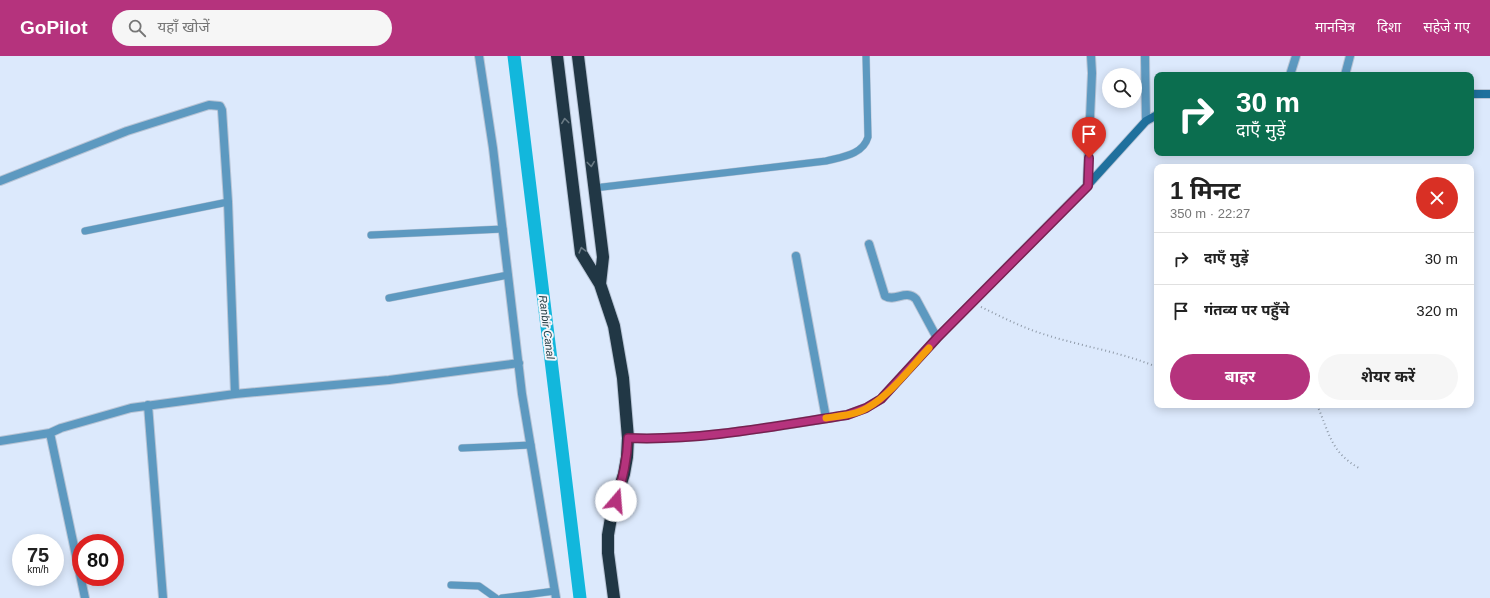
<!DOCTYPE html>
<html lang="hi">
<head>
<meta charset="utf-8">
<style>
	:root { --surface:#fff; --page:#f6f6f6; --text:#222; --muted:#767676; --line:#e0e0e0; --accent:#b5337d }
	body { margin:0; font-family:Helvetica,"Noto Sans Devanagari",sans-serif; background:var(--page); color:var(--text); height:100vh; display:flex; flex-direction:column; font-size:15px; white-space:nowrap }
	* { box-sizing:border-box; margin:0 }
	p { font-size:13px; color:var(--muted) }
	.icon { flex:none; width:22px; height:22px; fill:none; stroke:currentColor; stroke-width:2; stroke-linecap:round; stroke-linejoin:round }
	.map { position:relative; flex:1; overflow:hidden }
	.side { position:absolute; left:1154px; top:108px; width:320px; height:244px; display:flex; flex-direction:column; background:var(--surface); border-radius:8px; box-shadow:0 2px 10px #0003 }
	.side>* { flex:none }
	.hud { position:absolute; left:1154px; top:16px; width:320px; height:84px; border-radius:8px; box-shadow:0 2px 10px #0003; background:#0b6e4f; color:#fff; overflow:hidden }
	.tools { position:absolute; left:1102px; top:12px; display:grid; gap:8px }
	.tools a { display:grid; place-items:center; width:40px; height:40px; border-radius:50%; background:var(--surface); box-shadow:0 2px 10px #0003; font-size:20px }
	.speed { position:absolute; left:12px; top:478px; display:flex; gap:8px; font-size:20px; font-weight:700; text-align:center }
	.speed>* { display:grid; place-content:center; width:52px; height:52px; border-radius:50%; background:var(--surface); box-shadow:0 2px 10px #0003; line-height:1 }
	.speed small { font-size:10px; font-weight:400 }
	.speed .limit { border:6px solid #d22; background:#fff; color:#111 }
	.pin { position:absolute; display:grid; place-items:center; width:34px; height:34px; color:#fff; margin:-41px -17px; border-radius:50% 50% 50% 0; rotate:-45deg; box-shadow:0 0 4px #0007 }
	.pin .icon { rotate:45deg }
	.me { position:absolute; width:44px; margin:-22px; rotate:18deg; stroke-linejoin:round; filter:drop-shadow(0 0 3px #0008) }
	.turn { display:flex; align-items:center; gap:14px; height:84px; padding:0 16px; font-size:18px }
	.turn .icon { width:52px; height:52px; stroke-width:2.5 }
	.turn b { display:block; font-size:28px; line-height:34px }
	.round { display:grid; place-items:center; flex:none; width:42px; height:42px; border-radius:21px; background:var(--page) }
	.summary { display:flex; align-items:center; justify-content:space-between; height:68px; padding:0 16px }
	h1 { font-size:24px; font-weight:700; line-height:30px }
	.button { display:flex; gap:8px; margin-top:auto; padding:8px 16px }
	.button a { flex:1; height:46px; border-radius:24px; background:var(--accent); color:#fff; font-size:16px; font-weight:700; line-height:46px; text-align:center }
	.button a+a { background:var(--page); color:var(--text) }
	ul { padding:0; list-style:none }
	li { display:flex; align-items:center; gap:12px; height:52px; padding:0 16px; border-top:1px solid var(--line) }
	li div { flex:1 }
	li b { display:block; font-size:15px }
	li em { font-style:normal }
	header { display:flex; align-items:center; gap:24px; box-sizing:border-box; height:56px; padding:0 20px; background:var(--accent); color:#fff }
	header strong { font-size:19px }
	nav { display:flex; gap:22px; margin-inline-start:auto; font-size:14px }
	.search { width:280px; height:36px; background:var(--page); display:flex; align-items:center; gap:10px; box-sizing:border-box; padding:0 14px; border-radius:22px; color:var(--muted); font-size:15px }
	.map>svg:first-child { display:block }
	.lines { fill:none; stroke-linecap:round; stroke-linejoin:round }
	.canal { stroke:#12b7dc; stroke-width:13 }
	.lane-casing { stroke:#b8c4d5; stroke-width:8 }
	.street-casing { stroke:#b8c4d5; stroke-width:10 }
	.secondary-casing { stroke:#b8c4d5; stroke-width:10 }
	.highway-casing { stroke:#b8c4d5; stroke-width:14 }
	.path { stroke:#909ba9; stroke-width:2; stroke-dasharray:1 3; stroke-linecap:butt }
	.lane { stroke:#5d99c0; stroke-width:7 }
	.street { stroke:#5d99c0; stroke-width:8 }
	.secondary { stroke:#1f709d; stroke-width:8 }
	.highway { stroke:#213745; stroke-width:12 }
	.oneway { stroke:#6a7a84 }
	.route-casing { stroke:#762151; stroke-width:10 }
	.route { stroke:#b5337d; stroke-width:7 }
	.slow { stroke:#f59e0b; stroke-width:7 }
	.labels { text-anchor:middle; stroke-width:4; stroke-linejoin:round; paint-order:stroke }
	.water-label { font-size:11px; font-style:italic; fill:#243c43; stroke:#f2f5fa }
</style>
</head>
<body>
<header>
<strong>GoPilot</strong>
<div class="search"><svg class="icon" aria-label="search" viewBox="0 0 24 24"><circle cx="10" cy="10" r="6"/><path d="M15 15l6 6"/></svg>यहाँ खोजें</div>
<nav><a>मानचित्र</a><a>दिशा</a><a>सहेजे गए</a></nav>
</header>
<div class="map">
<svg width="1490" height="542" viewBox="0 0 1490 542">
	<rect width="100%" height="100%" fill="#dce9fc"/>
	<g class="lines">
		<path class="canal" d="M514 0 580 542"/>
		<g class="lane-casing">
			<path id="lane" d="M594 132 826 105C841 101 863 99 868 81L866 0
				M85 175 228 146
				M371 179 503 173
				M389 242 508 219
				M462 392 531 389
				M451 529 479 530 496 542
				M502 542 555 535"/>
		</g>
		<g class="street-casing">
			<path id="street" d="M479 0 493 92 522 338 556 542
				M1145 0 1146 65
				M1290 19 1296 0
				M1345 19 1350 0
				M0 125 127 75 209 49 220 50 222 54 228 146 235 338
				M1087 130 1092 17 1091 0
				M869 188 885 240C895 246 906 233 916 243L937 282
				M796 200 826 362
				M148 349 163 542
				M50 377 85 542
				M0 385 50 377 61 372 131 352 235 338 389 324 519 307"/>
		</g>
		<g class="secondary-casing">
			<path id="secondary" d="M1471 38H1490
				M628 382C700 385 775 370 847 359L866 352 881 343 937 282 1087 130 1146 65 1157 59"/>
		</g>
		<g class="highway-casing">
			<path id="highway" d="M557 0 581 197 600 228 614 270 623 322 628 382 627 401 624 418 612 456 608 479V497L614 542
				M578 0 603 201 600 228"/>
		</g>
		<path class="path" d="M981 251C1000 260 1019 270 1040 277 1079 290 1118 295 1157 311
			M1317 349C1329 376 1331 397 1359 412"/>
		<use href="#lane" class="lane"/>
		<use href="#street" class="street"/>
		<use href="#secondary" class="secondary"/>
		<use href="#highway" class="highway"/>
	</g>
	<defs><path id="oneway-chevron" d="M-2-3.5L2.5 0L-2 3.5" fill="none" stroke-width="1.6" stroke-linecap="round" stroke-linejoin="round"/></defs>
	<g class="oneway">
		<use href="#oneway-chevron" transform="translate(565 65) rotate(-97)"/>
		<use href="#oneway-chevron" transform="translate(591 108) rotate(83)"/>
		<use href="#oneway-chevron" transform="translate(582 194) rotate(-105)"/>
	</g>
	<g class="lines">
		<g class="route-casing">
			<path id="route" d="M616 445C623 423 627 405 628 382 701 385 775 370 847 359L866 352 881 343 937 282 1088 130 1089 102"/>
		</g>
		<use href="#route" class="route"/>
		<path class="slow" d="M826 362C840 360 855 359 867 352 890 339 911 311 929 292"/>
	</g>
	<g class="labels">
		<g class="water-label">
			<text transform="translate(547 271) rotate(83)" y="4">Ranbir Canal</text>
		</g>
	</g>
</svg>
<div class="tools">
<a><svg class="icon" aria-label="search" viewBox="0 0 24 24"><circle cx="10" cy="10" r="6"/><path d="M15 15l6 6"/></svg></a>
</div>
<div class="speed"><div>75<small>km/h</small></div><div class="limit">80</div></div>
<div class="pin" style="left:1089px;top:102px;background:#d93025"><svg class="icon" aria-label="arrive" viewBox="0 0 24 24"><path d="M6 21V4h12l-3 4 3 4H6"/></svg></div>
<svg class="me" style="left:616px;top:445px" viewBox="-20 -20 40 40"><circle r="19" fill="#fff"/><path d="M0-13L10 11 0 6-10 11z" fill="#b5337d"/></svg>
<div class="hud">
<div class="turn"><svg class="icon" aria-label="right" viewBox="0 0 24 24"><path d="M7 20v-9h11M14 6l5 5-5 5"/></svg><div><b>30 m</b>दाएँ मुड़ें</div></div>
</div>
<section class="side">
<div class="summary"><div><h1>1 मिनट</h1><p>350 m · 22:27</p></div><a class="round" style="background:#d93025;color:#fff"><svg class="icon" aria-label="close" viewBox="0 0 24 24"><path d="M6 6l12 12M18 6L6 18"/></svg></a></div>
<ul>
<li><svg class="icon" aria-label="right" viewBox="0 0 24 24"><path d="M7 20v-9h11M14 6l5 5-5 5"/></svg><div><b>दाएँ मुड़ें</b></div><em>30 m</em></li>
<li><svg class="icon" aria-label="arrive" viewBox="0 0 24 24"><path d="M6 21V4h12l-3 4 3 4H6"/></svg><div><b>गंतव्य पर पहुँचे</b></div><em>320 m</em></li>
</ul>
<div class="button"><a>बाहर</a><a>शेयर करें</a></div>
</section>
</div>
</body>
</html>
